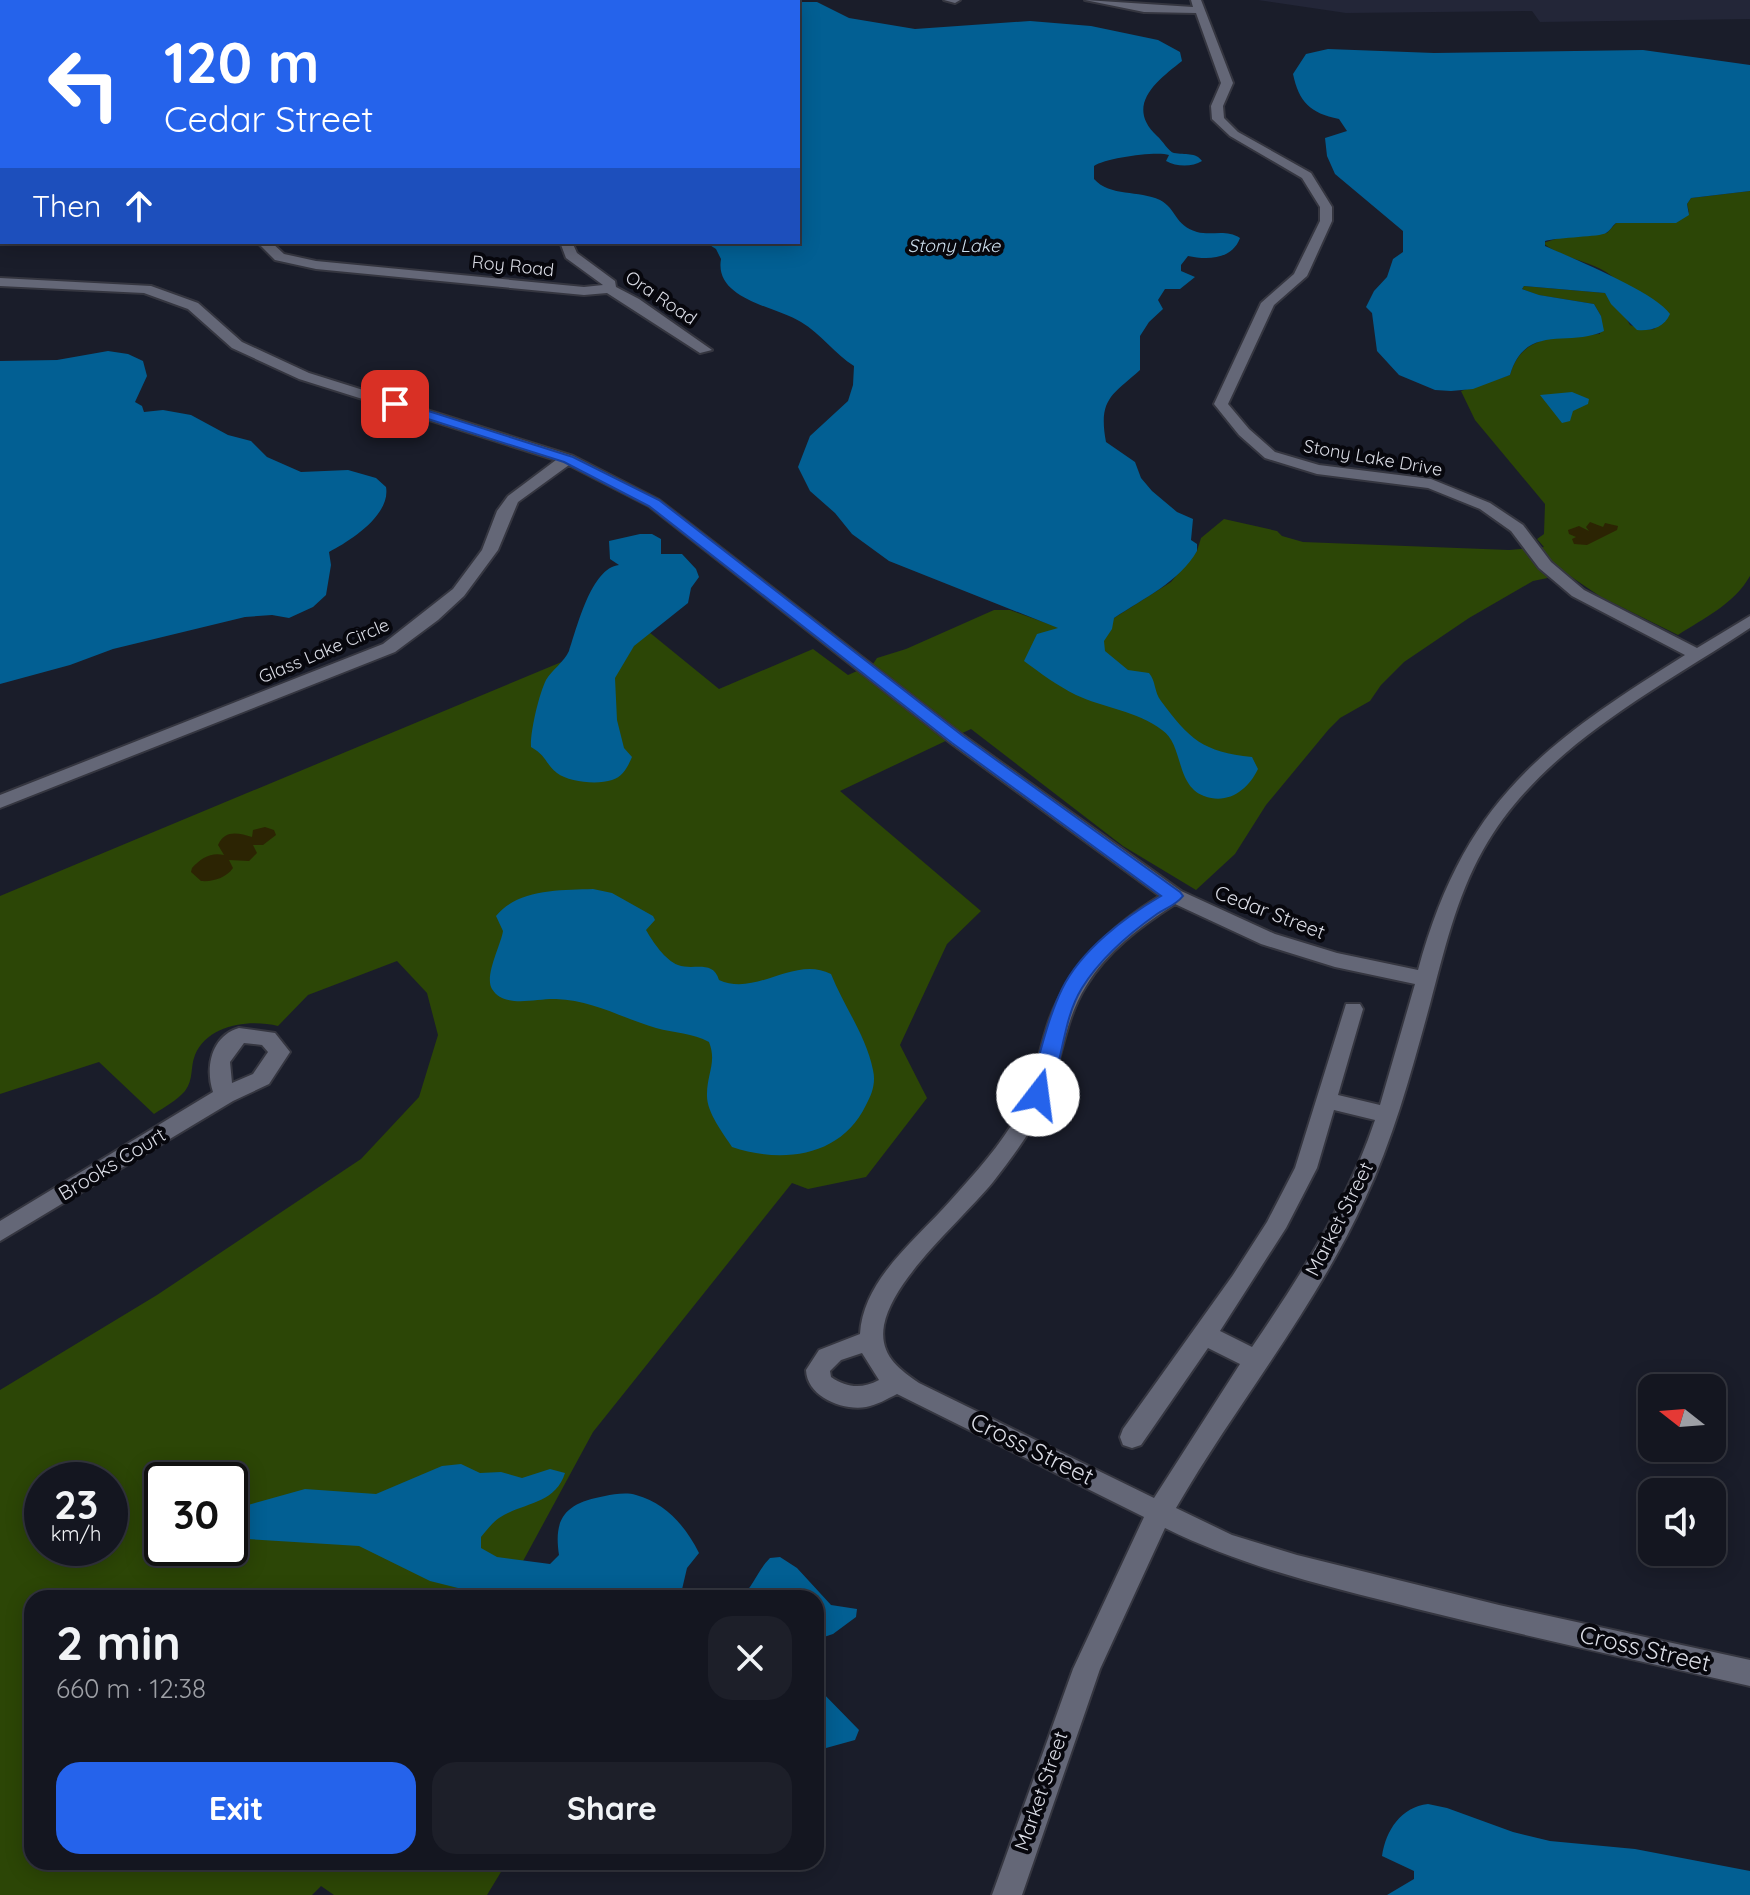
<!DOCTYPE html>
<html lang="en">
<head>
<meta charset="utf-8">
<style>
	:root { --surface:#141620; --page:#1d1f29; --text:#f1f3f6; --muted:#9d9fa5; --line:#33353e; --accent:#2563eb }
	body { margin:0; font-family:Quicksand,sans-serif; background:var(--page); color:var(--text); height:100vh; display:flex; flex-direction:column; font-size:30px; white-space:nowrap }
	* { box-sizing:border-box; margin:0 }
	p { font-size:26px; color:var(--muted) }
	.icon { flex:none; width:44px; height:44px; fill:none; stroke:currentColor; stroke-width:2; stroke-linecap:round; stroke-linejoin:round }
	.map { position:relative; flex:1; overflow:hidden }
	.side { position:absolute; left:24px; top:1590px; width:800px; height:280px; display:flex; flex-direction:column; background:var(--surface); border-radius:24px; box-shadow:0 4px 20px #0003,0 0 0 2px var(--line) }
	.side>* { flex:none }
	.top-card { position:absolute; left:0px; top:0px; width:800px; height:244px; box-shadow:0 4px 20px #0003,0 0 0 2px var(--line); background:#2563eb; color:#fff; overflow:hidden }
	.needle { width:52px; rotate:287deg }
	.buttons { position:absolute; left:1638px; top:1374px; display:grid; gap:16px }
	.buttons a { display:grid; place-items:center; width:88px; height:88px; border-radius:16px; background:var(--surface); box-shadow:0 4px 20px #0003,0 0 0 2px var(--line); font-size:40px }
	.speed { position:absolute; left:24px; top:1462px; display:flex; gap:16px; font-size:40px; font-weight:700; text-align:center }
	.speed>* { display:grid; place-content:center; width:104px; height:104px; border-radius:50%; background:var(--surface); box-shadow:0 4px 20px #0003,0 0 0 2px var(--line); line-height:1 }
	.speed small { font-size:20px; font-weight:400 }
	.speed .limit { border:4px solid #111; border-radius:12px; background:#fff; color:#111 }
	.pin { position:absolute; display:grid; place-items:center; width:68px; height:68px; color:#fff; margin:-34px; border-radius:16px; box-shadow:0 4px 12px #0006 }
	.me { position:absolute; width:88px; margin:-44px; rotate:15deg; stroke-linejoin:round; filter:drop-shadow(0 0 6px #0008) }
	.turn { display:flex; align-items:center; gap:28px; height:168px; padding:0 32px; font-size:36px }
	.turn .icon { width:104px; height:104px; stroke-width:2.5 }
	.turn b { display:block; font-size:56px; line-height:68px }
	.then { display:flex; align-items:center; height:76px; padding:0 32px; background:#0003; gap:16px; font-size:30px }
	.round { display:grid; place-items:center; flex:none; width:84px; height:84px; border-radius:24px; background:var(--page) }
	.overview { display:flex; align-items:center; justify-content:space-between; height:136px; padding:0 32px }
	h1 { font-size:48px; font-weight:800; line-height:60px }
	.button { display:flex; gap:16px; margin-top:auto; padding:16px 32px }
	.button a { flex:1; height:92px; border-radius:24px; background:var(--accent); color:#fff; font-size:32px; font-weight:800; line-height:92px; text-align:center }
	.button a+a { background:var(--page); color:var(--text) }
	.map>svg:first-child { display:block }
	.built { fill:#232638 }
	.green { fill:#2c4606; fill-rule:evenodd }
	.sand { fill:#2c2403 }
	.water { fill:#025f93 }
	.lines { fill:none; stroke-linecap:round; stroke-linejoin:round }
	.street-casing { stroke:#353640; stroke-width:4 }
	.primary-casing { stroke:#353640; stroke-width:4 }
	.street { fill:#646777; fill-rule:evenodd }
	.primary { fill:#429f9e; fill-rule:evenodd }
	.route { fill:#2563eb; stroke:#184099; stroke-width:2 }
	.labels { text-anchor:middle; stroke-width:8; stroke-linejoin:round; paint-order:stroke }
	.far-water-label { font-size:18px; font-style:italic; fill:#cddfee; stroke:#07070d }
	.far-street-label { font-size:18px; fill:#dadce5; stroke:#07070d }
	.street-label { font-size:20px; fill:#dadce5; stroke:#07070d }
	.near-street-label { font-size:24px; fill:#dadce5; stroke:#07070d }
</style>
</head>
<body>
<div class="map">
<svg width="1750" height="1895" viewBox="0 0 1750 1895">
	<rect width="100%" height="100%" fill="#1a1d2a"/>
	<path class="built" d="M1258 0H1750V19L1540 22 1532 11 1346 13Z"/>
	<path class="green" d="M1750 191V576C1734 604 1704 618 1678 635L1601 597 1567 574 1533 581 1469 618 1404 662 1381 685 1370 701 1340 718 1329 729 1266 805 1235 854 1196 890 1123 846 971 729 840 791 981 911 947 944 900 1045 927 1098 866 1177 808 1189 792 1183 593 1432 503 1598H32V1862H507L487 1895H334L321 1886 312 1895H0V1390L157 1295 361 1159 419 1097 438 1035 427 993 397 961 308 995 278 1026C250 1019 208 1024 195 1055 190 1067 194 1079 185 1091 177 1100 165 1107 154 1114L99 1062 0 1094V896L588 651 649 632 719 689 813 649 848 675 873 664 877 658 906 649 994 610H1010L1060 628 1114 618 1171 582 1197 551 1201 538 1224 519 1277 531 1282 536 1303 542 1509 550 1544 547 1537 539 1544 534 1545 504 1475 420 1461 391 1510 375C1522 332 1563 337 1600 334L1601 316 1594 304 1538 295 1522 289 1524 286 1605 293C1612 305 1624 312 1630 325L1644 330 1655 329C1640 310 1626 285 1606 272 1586 260 1561 258 1543 243L1565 236 1607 233 1616 223H1667L1689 212 1687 204 1691 198ZM42 1480H110V1548H42ZM162 1480H230V1548H162Z"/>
	<path class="sand" d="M1590 522 1603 527 1605 523 1618 526 1617 530 1587 545 1574 544 1572 539 1576 537 1569 534 1568 530 1579 526 1589 531 1586 527Z
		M265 827 274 830 276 835 263 845H253L257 853 249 861 229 860 233 868C226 878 213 882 201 881L191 872 192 868C201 858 211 852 224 855L218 845C225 829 239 833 252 837L253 830Z"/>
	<path class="water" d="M787 2H817L849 18 915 29 1030 21 1091 26 1158 40 1180 52 1182 61C1158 80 1124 105 1157 136 1162 140 1169 152 1174 153 1185 155 1196 152 1202 161 1192 167 1177 167 1166 161L1169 155C1156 151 1106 158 1094 166V179C1110 197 1139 190 1160 200 1177 209 1174 225 1197 232 1212 236 1226 229 1240 238 1232 260 1207 260 1188 256L1181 265V271L1195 277 1180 289H1165L1158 300 1163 309 1149 322 1140 336V370C1112 395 1098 399 1106 442L1135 462 1141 478 1152 491 1177 512 1193 519 1191 540 1197 544V551C1179 582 1144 598 1114 618L1112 629 1104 641 1105 651 1128 670 1149 673C1156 681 1154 692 1161 701 1189 739 1203 752 1252 757L1258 769C1248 790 1228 805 1204 796 1175 785 1184 745 1162 730 1137 711 1104 708 1076 695 1058 686 1040 673 1024 661L1037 634 1058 628 889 561 852 534 835 513 810 491 798 467 810 436 848 401 853 385 854 366C835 354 821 334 801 322 774 306 714 299 721 259L716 249 705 242H798V2Z
		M1328 49 1434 53 1643 50 1750 65V191L1691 198 1687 204 1689 215 1676 223H1616C1612 226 1610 231 1606 233 1600 237 1559 237 1545 241V246C1572 258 1655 292 1670 314 1664 328 1651 331 1637 330L1611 304 1605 293 1524 286 1522 289 1539 295 1594 304 1601 316 1604 331C1569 348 1526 322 1510 375L1473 389 1451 391 1435 390 1399 375 1377 351 1372 313 1366 307 1374 291 1387 277 1393 259 1403 252V231L1335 174 1327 156 1325 138 1347 131 1339 119C1310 113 1299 102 1293 74L1306 54Z
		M108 351 128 354 143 361 147 376 135 402 142 406 144 412 163 410 191 415 228 435 251 441 267 457 301 472 348 470 376 478 386 487C391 515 350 541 329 552L331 565 326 595 313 607 289 618 272 615 245 617 113 649 70 665 0 684V361L57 360Z
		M1572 392 1589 399 1588 404 1573 411 1570 421 1562 423 1540 395Z
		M640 534H652L661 539V554H682L696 569 699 577 691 588 688 603 634 646 615 678 617 720 624 748 632 757C628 766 623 777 612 780 597 785 569 782 557 773 546 765 547 756 531 747 530 732 539 694 546 680 552 670 564 662 569 651 577 628 591 568 619 565L610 559 609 541Z
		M593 889 612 893 653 916 655 920 646 930C653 942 665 960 678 965 693 971 713 959 719 980 757 997 794 955 831 974 844 1007 866 1035 873 1070 876 1083 872 1094 866 1105 841 1157 782 1164 732 1147 723 1133 706 1112 707 1094 707 1074 717 1062 709 1042 693 1033 674 1033 656 1028 622 1018 592 1000 556 999 537 998 504 1009 492 989 484 976 501 945 503 931L496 916C518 889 560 890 593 889Z
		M461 1464 480 1473 501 1472 522 1478 550 1469 565 1473C555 1505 523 1502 499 1518 492 1523 487 1530 481 1537V1548L497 1557 550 1564 559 1555C553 1516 567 1503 605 1496 614 1494 627 1492 636 1495 666 1503 686 1527 699 1553L687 1568 680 1598H471L466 1590 430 1581 359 1546 230 1538V1510L305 1489 376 1494 442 1466Z
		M780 1557 797 1568 831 1605 857 1609 856 1617 833 1634 821 1638 816 1635V1598H740C754 1586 757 1571 770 1558Z
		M816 1686 859 1730 855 1740 826 1748 816 1745Z
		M1428 1804 1447 1808 1513 1832 1550 1841 1635 1849 1750 1871V1895H1387L1414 1879V1871L1382 1856C1386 1830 1401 1807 1428 1804Z"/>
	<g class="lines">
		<g class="street-casing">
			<path id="street" d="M944 0H960L955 3Z
				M1085 0 1193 7 1191 0H1201L1233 83 1223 106 1224 118 1238 132 1311 173 1332 207V221L1307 276 1274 305 1228 404 1249 429 1275 452 1319 465 1431 479 1490 503 1523 525 1551 562 1584 590 1697 648 1750 616V628C1655 691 1541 747 1483 850 1456 898 1444 952 1430 1004 1412 1070 1394 1137 1365 1199 1315 1309 1236 1404 1176 1508L1232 1535 1297 1555 1499 1605 1750 1660V1686C1637 1660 1525 1636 1413 1608 1326 1586 1246 1568 1165 1528L1100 1669 1022 1895H992L1073 1669 1144 1517 897 1394C887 1399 877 1405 866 1407 843 1411 807 1397 806 1370L819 1350 860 1334C863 1279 917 1239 951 1200 976 1172 1004 1142 1021 1108 1035 1081 1039 1050 1049 1021 1069 965 1111 926 1160 896L952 744 649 506 569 465 518 502 498 550 464 596 438 620 395 652 0 808V795L383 644 453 589 482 550 497 511 508 496 556 460 299 379 232 348 188 309 144 293 0 286V278L151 286 198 303 242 342 309 373 573 456 659 500 964 736 1181 891 1275 934 1337 953 1418 970C1464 801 1542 745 1685 655L1572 596 1539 568 1511 531 1480 509 1428 488 1317 474 1265 458 1239 435 1214 404 1261 303 1294 274 1320 221V207L1302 178 1230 136 1212 119 1211 106 1221 83 1196 13 1144 12ZM1175 904 1261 944 1335 967 1415 984 1380 1105 1338 1095 1363 1009 1360 1004H1346L1295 1168 1267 1222 1233 1275 1123 1429 1120 1437 1123 1445 1132 1448 1141 1445 1208 1348 1240 1364 1154 1498 919 1383C897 1368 879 1354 884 1325 893 1278 962 1220 993 1182 1014 1155 1036 1126 1048 1094 1062 1059 1065 1019 1086 986 1107 951 1141 926 1175 904ZM1334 1110 1375 1120C1347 1203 1301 1275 1252 1347L1220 1331 1286 1228 1317 1168ZM862 1353 879 1380C862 1389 847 1388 831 1377L830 1371 841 1360Z
				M257 242H271L284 254 316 261 584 287 603 285 566 258 560 242H572L577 253 615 281 616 287 639 299 712 350 700 353 607 293 584 295 316 269 275 260Z
				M239 1028 275 1033 290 1052 269 1084 233 1101 0 1241V1221L213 1092C205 1068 211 1036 239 1028ZM244 1043 262 1045 268 1052 253 1074 232 1083 230 1062Z"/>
		</g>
		<g class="primary-casing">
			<path id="primary" d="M20 0H58L19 2Z
				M173 0H208L172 2Z"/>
		</g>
		<use href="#street" class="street"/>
		<use href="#primary" class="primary"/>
	</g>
	<path class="route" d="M390 402H400L573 457 659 500 963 736 1180 892 1183 896C1176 905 1166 908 1157 914 1130 933 1100 959 1082 988 1061 1022 1064 1066 1045 1100H1031L1028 1095C1039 1060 1046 1022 1062 989 1081 950 1125 917 1161 896L952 743 649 506 564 462 390 407Z"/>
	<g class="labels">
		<g class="far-water-label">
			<text x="954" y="252">Stony Lake</text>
		</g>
		<g class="far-street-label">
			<text transform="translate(513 266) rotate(6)" y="6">Roy Road</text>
			<text transform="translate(661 298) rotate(34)" y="6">Ora Road</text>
			<text transform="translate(1373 458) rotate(10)" y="6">Stony Lake Drive</text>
			<text transform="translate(324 651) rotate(-23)" y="6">Glass Lake Circle</text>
		</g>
		<g class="street-label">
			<text transform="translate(1270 912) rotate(21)" y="7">Cedar Street</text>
			<text transform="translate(112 1164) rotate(-31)" y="7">Brooks Court</text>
			<text transform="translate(1339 1219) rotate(-63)" y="7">Market Street</text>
			<text transform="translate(1041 1791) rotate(-71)" y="7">Market Street</text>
		</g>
		<g class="near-street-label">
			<text transform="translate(1032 1449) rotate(26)" y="8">Cross Street</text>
			<text transform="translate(1645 1649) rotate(13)" y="8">Cross Street</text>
		</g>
	</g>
</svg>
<div class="buttons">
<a><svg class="needle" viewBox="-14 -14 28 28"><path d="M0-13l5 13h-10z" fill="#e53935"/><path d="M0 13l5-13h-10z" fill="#9d9fa5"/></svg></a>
<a><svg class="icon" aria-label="sound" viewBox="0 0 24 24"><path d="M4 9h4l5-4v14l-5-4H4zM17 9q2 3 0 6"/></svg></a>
</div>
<div class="speed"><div>23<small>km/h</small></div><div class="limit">30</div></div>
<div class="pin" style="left:395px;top:404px;background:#d93025"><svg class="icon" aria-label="arrive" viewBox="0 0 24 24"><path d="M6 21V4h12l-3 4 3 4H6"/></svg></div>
<svg class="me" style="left:1038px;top:1095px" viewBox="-20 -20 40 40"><circle r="19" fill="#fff"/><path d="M0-13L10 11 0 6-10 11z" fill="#2563eb"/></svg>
<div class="top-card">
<div class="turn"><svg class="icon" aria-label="left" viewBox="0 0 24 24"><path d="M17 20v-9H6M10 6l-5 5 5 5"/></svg><div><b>120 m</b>Cedar Street</div></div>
<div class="then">Then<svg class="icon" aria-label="ahead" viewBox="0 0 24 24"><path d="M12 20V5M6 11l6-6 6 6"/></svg></div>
</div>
<section class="side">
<div class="overview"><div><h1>2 min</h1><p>660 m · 12:38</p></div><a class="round"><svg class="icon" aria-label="close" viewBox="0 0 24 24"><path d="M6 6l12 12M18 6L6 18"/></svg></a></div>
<div class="button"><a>Exit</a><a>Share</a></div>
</section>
</div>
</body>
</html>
